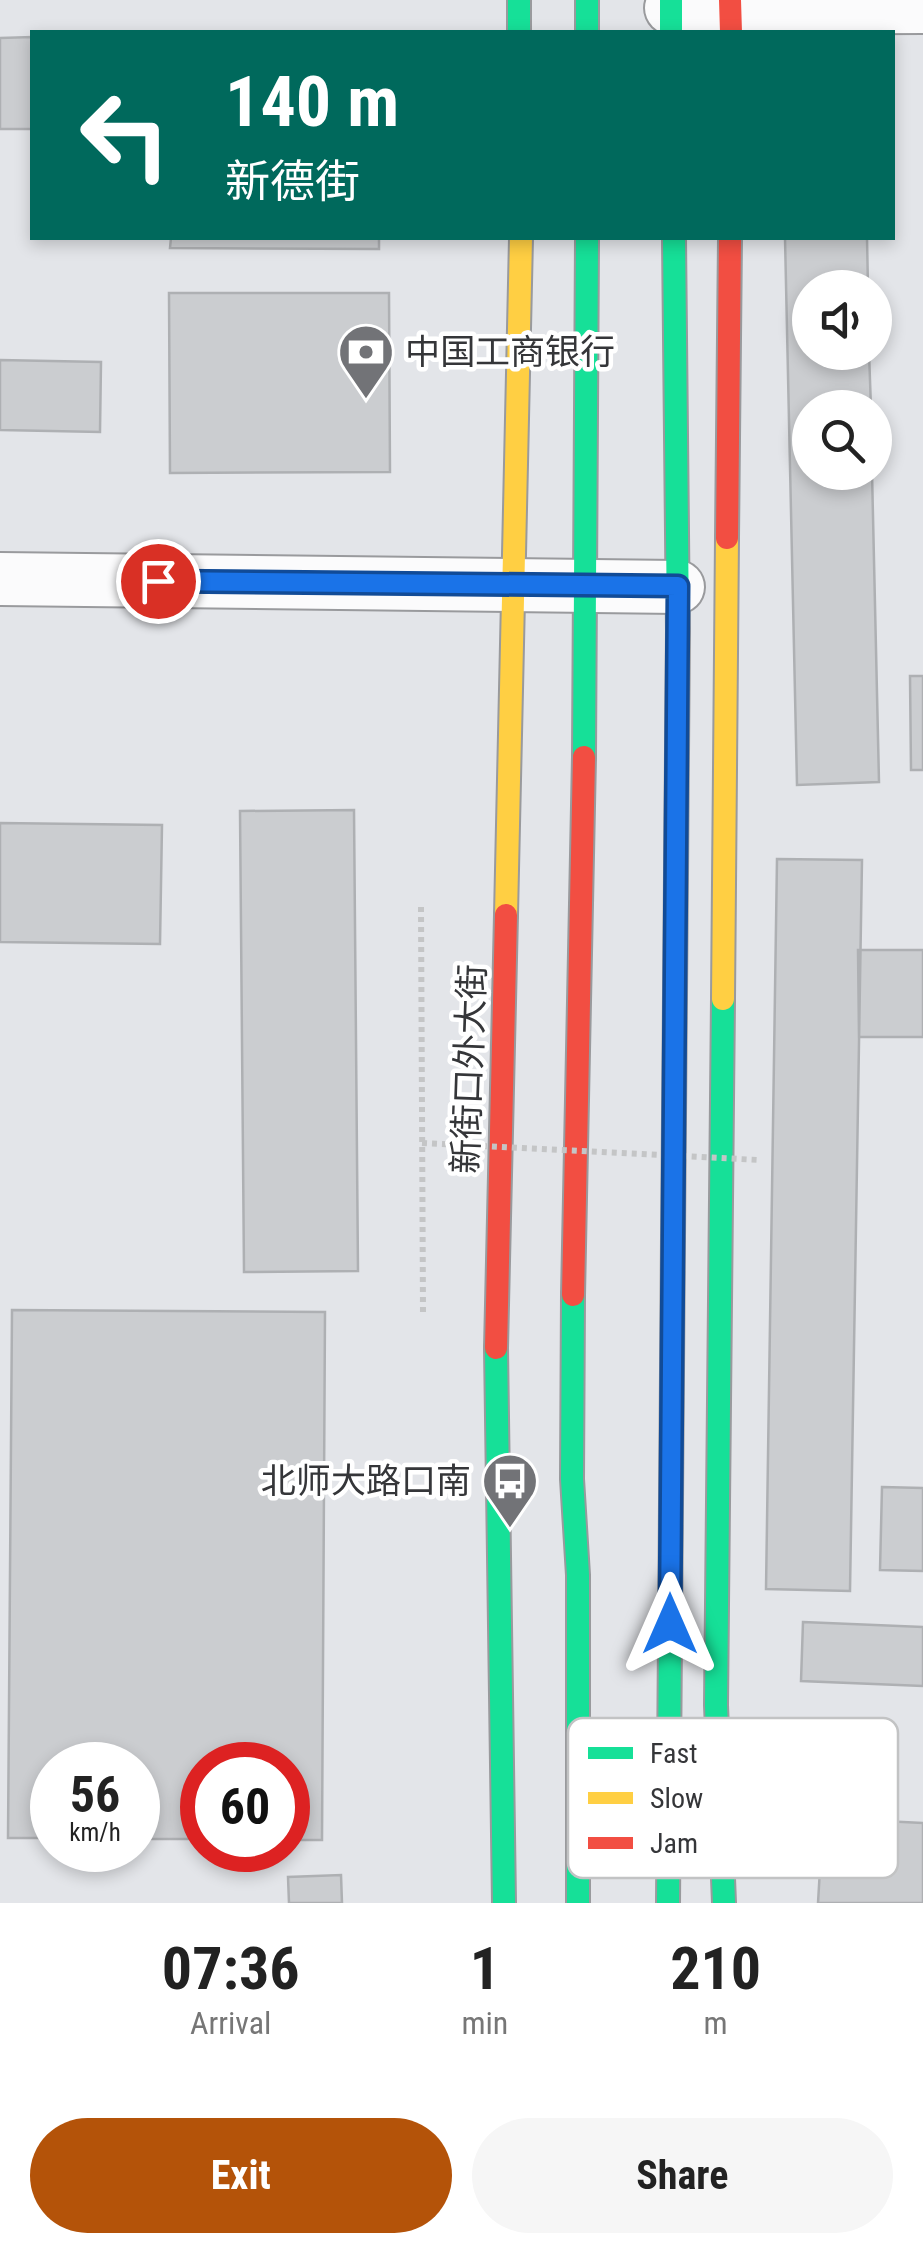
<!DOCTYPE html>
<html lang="en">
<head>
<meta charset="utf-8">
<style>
	:root { --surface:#fff; --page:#f6f6f6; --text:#222; --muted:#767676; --accent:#b45309 }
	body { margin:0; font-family:"Roboto Condensed","Noto Sans SC",sans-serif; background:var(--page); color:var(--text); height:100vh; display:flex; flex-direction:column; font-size:38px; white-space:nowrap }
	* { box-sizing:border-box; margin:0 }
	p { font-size:32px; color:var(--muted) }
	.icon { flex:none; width:55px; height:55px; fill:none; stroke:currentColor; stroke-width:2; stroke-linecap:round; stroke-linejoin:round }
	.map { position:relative; height:1903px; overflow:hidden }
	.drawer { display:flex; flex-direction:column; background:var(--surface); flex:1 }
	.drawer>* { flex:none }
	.top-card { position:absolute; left:30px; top:30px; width:865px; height:210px; border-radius:0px; box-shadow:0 5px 15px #0003; background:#00695c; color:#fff; overflow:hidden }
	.tools { position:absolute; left:792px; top:270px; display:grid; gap:20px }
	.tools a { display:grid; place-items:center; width:100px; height:100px; border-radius:50%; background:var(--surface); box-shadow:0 5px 15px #0003; font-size:50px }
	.speed { position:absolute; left:30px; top:1742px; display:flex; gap:20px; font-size:50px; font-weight:700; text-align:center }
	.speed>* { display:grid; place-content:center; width:130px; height:130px; border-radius:50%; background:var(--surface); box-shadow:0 5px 15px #0003; line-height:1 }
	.speed small { font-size:25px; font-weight:400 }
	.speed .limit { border:15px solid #d22; background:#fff; color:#111 }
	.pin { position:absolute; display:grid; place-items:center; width:85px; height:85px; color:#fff; margin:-42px; border:5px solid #fff; border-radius:50%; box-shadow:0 2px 10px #0007 }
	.me { position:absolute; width:110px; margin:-55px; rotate:0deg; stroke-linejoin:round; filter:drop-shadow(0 0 8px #0008) }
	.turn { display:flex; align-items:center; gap:35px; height:210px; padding:0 30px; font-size:45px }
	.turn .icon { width:130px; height:130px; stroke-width:2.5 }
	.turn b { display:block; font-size:70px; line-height:85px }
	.eta { display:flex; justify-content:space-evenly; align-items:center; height:170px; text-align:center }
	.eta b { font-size:60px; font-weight:700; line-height:70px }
	.button { display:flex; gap:20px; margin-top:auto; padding:20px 30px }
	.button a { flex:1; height:115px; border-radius:60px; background:var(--accent); color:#fff; font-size:40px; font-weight:700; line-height:115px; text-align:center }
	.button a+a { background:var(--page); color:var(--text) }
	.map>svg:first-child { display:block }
	.building { fill:#cbcdd0; stroke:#aeb0b3; stroke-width:2.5 }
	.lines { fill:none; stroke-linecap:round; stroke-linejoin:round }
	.street-casing { stroke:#999a9d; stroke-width:56 }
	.fast-casing { stroke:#999a9d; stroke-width:26 }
	.slow-casing { stroke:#999a9d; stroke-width:26 }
	.jam-casing { stroke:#999a9d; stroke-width:26 }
	.path { stroke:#c4c5c6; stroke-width:6; stroke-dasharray:5 5; stroke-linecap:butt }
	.street { stroke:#fbfbfc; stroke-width:52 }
	.fast { stroke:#16e098; stroke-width:22 }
	.slow { stroke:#ffcf43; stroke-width:22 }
	.jam { stroke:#f24e42; stroke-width:22 }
	.path-bridge { stroke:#c4c5c6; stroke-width:6; stroke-dasharray:5 5; stroke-linecap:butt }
	.route-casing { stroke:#114b97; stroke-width:25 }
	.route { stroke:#1a73e8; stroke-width:18 }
	.labels { text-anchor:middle; stroke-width:9; stroke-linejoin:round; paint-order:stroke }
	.poi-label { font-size:35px; fill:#353639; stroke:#fff; text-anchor:start }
	.street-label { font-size:35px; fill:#353639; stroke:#fff }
	.key { fill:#fff; stroke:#c2c3c4; stroke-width:2.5 }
	.key-label { font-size:28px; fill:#353639 }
</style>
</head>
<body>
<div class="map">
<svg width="923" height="1903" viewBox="0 0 923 1903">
	<rect width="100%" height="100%" fill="#e3e5e9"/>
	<path class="building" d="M32 37V129H0V38Z
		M171 238H379V249L170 248Z
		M785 238H867L868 288H810V352H869L871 408H810V472H872L879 782 797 785Z
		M169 293H389L390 472 170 473Z
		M0 360 101 362 100 432 0 430Z
		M910 676H923V770H911Z
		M354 810 358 1271 244 1272 240 811Z
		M0 823 162 825 160 944 0 942Z
		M777 859 862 860 850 1591 766 1589Z
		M858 950H923V1037H859Z
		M12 1310 325 1312 322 1840H288V1765H202V1839H138V1765H52V1838H8Z
		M882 1487 923 1488V1571L880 1570Z
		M803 1622 923 1627V1686L801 1681Z
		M823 1818 923 1823V1903H818Z
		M341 1875 342 1903H289L288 1877Z"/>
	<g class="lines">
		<g class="street-casing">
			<path id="street" d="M671 8 923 7
				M0 579 678 587"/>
		</g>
		<g class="fast-casing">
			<path id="fast" d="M519 0V32
				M587 0V32
				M671 0V32
				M674 238 678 631
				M584 757 587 238
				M723 999 716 1705 724 1903
				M573 1295 572 1479 578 1575V1903
				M496 1348 504 1903
				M668 1903 673 1238"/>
		</g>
		<g class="slow-casing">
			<path id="slow" d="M506 915 521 238
				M723 999 727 538
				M673 1238 678 631"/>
		</g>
		<g class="jam-casing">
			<path id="jam" d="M730 0 731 32
				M727 538 730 238
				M573 1295 584 757
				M496 1348 506 915"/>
		</g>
		<path class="path" d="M421 907 423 1313"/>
		<use href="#street" class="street"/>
		<use href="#fast" class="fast"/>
		<use href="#slow" class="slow"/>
		<use href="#jam" class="jam"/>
		<path class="path-bridge" d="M422 1143 759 1160"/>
	</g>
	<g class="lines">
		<g class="route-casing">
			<path id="route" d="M158 581 678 586 670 1624"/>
		</g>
		<use href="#route" class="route"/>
	</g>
	<defs>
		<g id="bank-pin" transform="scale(2.875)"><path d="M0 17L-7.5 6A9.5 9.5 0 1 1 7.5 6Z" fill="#727377" stroke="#fff"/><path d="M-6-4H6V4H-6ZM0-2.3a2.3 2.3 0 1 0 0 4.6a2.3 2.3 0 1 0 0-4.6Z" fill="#fff"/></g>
		<g id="bus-pin" transform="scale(2.875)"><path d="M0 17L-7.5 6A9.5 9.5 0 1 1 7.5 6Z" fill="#727377" stroke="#fff"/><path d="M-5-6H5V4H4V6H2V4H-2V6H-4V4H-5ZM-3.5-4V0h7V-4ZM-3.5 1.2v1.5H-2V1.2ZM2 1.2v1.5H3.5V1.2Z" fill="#fff"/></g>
	</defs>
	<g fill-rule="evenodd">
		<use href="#bank-pin" x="366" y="352"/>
		<use href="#bus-pin" x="510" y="1481"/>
	</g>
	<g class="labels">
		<g class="poi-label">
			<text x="405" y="364">中国工商银行</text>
			<text x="471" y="1493" text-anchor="end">北师大路口南</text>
		</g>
		<g class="street-label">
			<text transform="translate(469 1069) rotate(-88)" y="12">新街口外大街</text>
		</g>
	</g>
	<rect x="568" y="1718" width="330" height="160" rx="15" class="key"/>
	<rect x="588" y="1747" width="45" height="12" fill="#16e098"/>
	<rect x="588" y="1792" width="45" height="12" fill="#ffcf43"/>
	<rect x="588" y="1837" width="45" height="12" fill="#f24e42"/>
	<g class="key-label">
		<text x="650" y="1763">Fast</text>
		<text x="650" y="1808">Slow</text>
		<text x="650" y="1853">Jam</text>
	</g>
</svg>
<div class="tools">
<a><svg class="icon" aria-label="sound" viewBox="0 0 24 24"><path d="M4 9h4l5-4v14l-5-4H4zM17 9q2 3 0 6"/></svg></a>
<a><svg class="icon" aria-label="search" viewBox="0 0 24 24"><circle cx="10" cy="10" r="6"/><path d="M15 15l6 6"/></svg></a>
</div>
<div class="speed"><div>56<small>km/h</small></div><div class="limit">60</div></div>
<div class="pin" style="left:158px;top:581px;background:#d93025"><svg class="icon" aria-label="arrive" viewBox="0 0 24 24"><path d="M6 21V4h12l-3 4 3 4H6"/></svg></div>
<svg class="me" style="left:670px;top:1624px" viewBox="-20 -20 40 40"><path d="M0-17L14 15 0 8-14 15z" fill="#1a73e8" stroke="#fff" stroke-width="4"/></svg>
<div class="top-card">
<div class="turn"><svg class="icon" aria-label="left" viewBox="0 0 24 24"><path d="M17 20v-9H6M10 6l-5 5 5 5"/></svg><div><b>140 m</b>新德街</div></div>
</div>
</div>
<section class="drawer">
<div class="eta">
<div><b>07:36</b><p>Arrival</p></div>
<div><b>1</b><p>min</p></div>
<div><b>210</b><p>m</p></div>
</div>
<div class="button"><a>Exit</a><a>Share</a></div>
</section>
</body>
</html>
